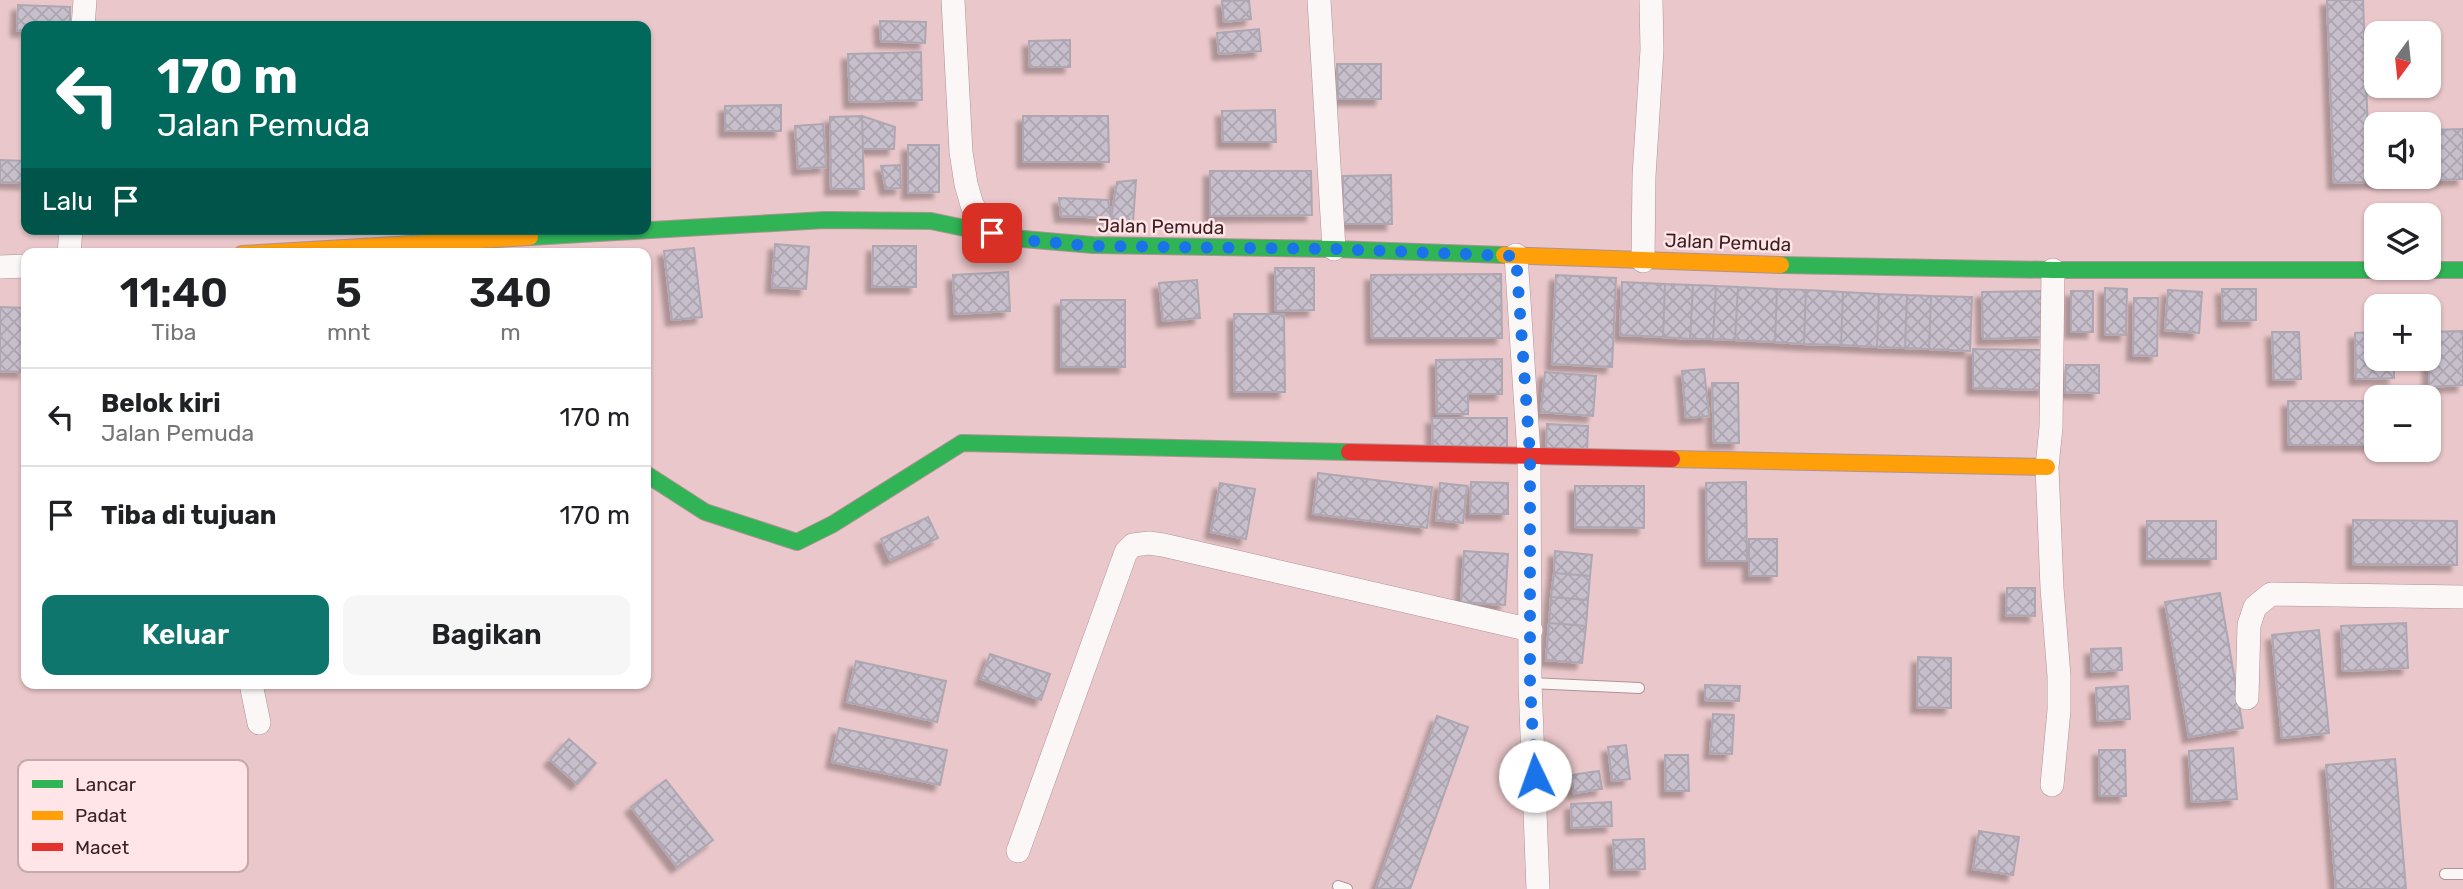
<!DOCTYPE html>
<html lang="id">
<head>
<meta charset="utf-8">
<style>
	:root { --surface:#fff; --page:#f6f6f6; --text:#202124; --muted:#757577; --line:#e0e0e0; --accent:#0f766e }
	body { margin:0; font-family:Rubik,sans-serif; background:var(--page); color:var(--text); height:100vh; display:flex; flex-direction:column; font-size:26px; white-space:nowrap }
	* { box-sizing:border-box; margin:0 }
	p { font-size:23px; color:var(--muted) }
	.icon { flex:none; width:38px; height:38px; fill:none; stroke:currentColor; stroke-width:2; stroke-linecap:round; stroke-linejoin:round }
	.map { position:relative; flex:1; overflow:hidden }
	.drawer { position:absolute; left:21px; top:248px; width:630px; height:441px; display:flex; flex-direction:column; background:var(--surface); border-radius:14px; box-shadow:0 2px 5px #0004 }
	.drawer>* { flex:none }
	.hud { position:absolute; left:21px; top:21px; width:630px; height:214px; border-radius:14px; box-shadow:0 2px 5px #0004; background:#00695c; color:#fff; overflow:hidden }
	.needle { width:46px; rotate:195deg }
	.fabs { position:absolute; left:2364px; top:21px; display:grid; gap:14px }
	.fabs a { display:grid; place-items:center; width:77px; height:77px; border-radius:14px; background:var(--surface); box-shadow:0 2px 5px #0004; font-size:35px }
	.pin { position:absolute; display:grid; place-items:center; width:60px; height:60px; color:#fff; margin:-30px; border-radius:14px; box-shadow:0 4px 10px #0006 }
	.me { position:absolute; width:77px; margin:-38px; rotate:357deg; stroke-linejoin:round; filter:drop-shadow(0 0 5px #0008) }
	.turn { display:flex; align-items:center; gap:24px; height:147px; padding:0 21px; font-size:32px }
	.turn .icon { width:91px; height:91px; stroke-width:2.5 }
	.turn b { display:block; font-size:49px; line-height:60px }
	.then { display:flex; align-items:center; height:66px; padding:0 21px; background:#0003; gap:14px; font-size:26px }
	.eta { display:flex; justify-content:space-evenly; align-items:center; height:119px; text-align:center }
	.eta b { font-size:42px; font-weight:600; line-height:49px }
	.cta { display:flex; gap:14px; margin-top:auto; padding:14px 21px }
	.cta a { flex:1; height:80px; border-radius:14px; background:var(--accent); color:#fff; font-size:28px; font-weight:600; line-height:80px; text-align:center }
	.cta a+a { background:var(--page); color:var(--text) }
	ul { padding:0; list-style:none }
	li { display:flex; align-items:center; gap:21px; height:98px; padding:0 21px; border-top:2px solid var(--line) }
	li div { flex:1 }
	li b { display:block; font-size:26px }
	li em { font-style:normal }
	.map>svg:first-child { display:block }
	.building { fill:url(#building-cross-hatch); stroke:#aea7b2; stroke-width:2; filter:url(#shadow) }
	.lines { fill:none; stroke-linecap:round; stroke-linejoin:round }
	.lane-casing { stroke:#af9295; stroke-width:12 }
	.street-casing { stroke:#af9295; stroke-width:24 }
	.fast-casing { stroke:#af9295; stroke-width:18 }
	.slow-casing { stroke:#af9295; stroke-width:18 }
	.jam-casing { stroke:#af9295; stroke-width:18 }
	.lane { stroke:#fcf7f7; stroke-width:10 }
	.street { stroke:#fcf7f7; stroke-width:23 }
	.fast { stroke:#30b455; stroke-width:16 }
	.slow { stroke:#ff9f0a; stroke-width:16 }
	.jam { stroke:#e5322d; stroke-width:16 }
	.route { stroke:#1a73e8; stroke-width:12; stroke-dasharray:0 21.6 }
	.labels { text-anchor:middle; stroke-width:5; stroke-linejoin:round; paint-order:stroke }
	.street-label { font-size:19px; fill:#3e2023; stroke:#ffe5e7 }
	.key { fill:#ffe5e7; stroke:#c5aaac; stroke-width:2 }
	.key-label { font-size:19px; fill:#3e2023 }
</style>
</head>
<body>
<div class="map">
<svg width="2463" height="889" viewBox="0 0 2463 889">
	<defs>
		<pattern id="building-cross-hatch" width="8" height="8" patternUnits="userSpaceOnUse" patternTransform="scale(1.75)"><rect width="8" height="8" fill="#c7c0cc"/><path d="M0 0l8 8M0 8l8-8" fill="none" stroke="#aca5af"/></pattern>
		<filter id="shadow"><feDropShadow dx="-6" dy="6" stdDeviation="2" flood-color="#0004"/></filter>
	</defs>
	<rect width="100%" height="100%" fill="#eac7ca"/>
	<path class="building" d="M1249 0 1251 19 1224 22 1222 1Z
		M2327 0H2363L2368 132H2376V177H2429V130L2463 129V179L2334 183Z
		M18 5 70 7V26H26V31L17 30Z
		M880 21 926 22 925 43 881 41Z
		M1259 29 1261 51 1219 54 1217 33Z
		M1070 40V67H1030L1029 41Z
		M921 52 922 100 850 102 848 54Z
		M1337 64H1381V99H1338Z
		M781 105V131H725V106Z
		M1275 110 1276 142H1223L1222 111Z
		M862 116 864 189H831L830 117Z
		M862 116 895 127 894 149H863Z
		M1023 116H1108L1109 162H1023Z
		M823 124 826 167 798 169 795 126Z
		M908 145H939V192L908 193Z
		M0 160 26 161V183L0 182Z
		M900 165 901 188 886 189 881 166Z
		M1210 171H1311L1312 215 1210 216Z
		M1391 175 1392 224H1343V176Z
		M1136 180 1133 222 1111 218 1117 182Z
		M1059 198 1108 200 1111 218 1061 216Z
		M775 244 809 247 806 289 772 287Z
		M873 246H916V287H872Z
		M694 248 702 317 672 320 664 251Z
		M1275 268H1314V310L1276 311Z
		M1008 272 1010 311 955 314 953 275Z
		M1501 274 1502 338H1372L1371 275Z
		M1556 275 1616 278 1612 367 1552 364Z
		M1197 280 1200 318 1163 321 1159 283Z
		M1622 282 1665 284 1663 337 1620 335Z
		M1665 284 1693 285 1690 339 1663 337Z
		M1693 285 1716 286 1713 339H1690Z
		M1716 286 1738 287 1735 340 1713 339Z
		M1738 287 1777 289 1775 342 1735 340Z
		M2105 288 2127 289 2126 335 2105 334Z
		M1777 289 1806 290 1804 344 1775 342Z
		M2222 289H2256V320L2223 321Z
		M1806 290 1843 292 1841 345 1804 344Z
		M2168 290 2202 292 2199 333 2165 330Z
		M2043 291 2045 337 1983 339 1982 292Z
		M2071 291H2093V332H2071Z
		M1843 292 1879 294 1877 347 1841 345Z
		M1879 294 1907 295 1905 348 1877 347Z
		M1907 295 1931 296 1929 349 1905 348Z
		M1931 296 1972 297 1970 351 1929 349Z
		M2134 298H2158L2157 356 2133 355Z
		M1061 300H1125V367H1061Z
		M0 307 26 308 24 372 0 371Z
		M1234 314H1284L1285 392H1235Z
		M2463 331V385L2429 387V332Z
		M2272 332H2299L2301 379 2274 380Z
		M2376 332V359H2394V378L2356 379 2355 333Z
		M1973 349 2046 350 2045 390 1973 388Z
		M1502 359V394H1468V414H1437L1436 360Z
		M2066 365H2099V393L2065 392Z
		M1704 369 1709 416 1686 418 1682 371Z
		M1545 372 1596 376 1593 416 1541 412Z
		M1712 383H1738L1739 443H1714Z
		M2288 401H2376V445H2289Z
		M1432 418H1507V449L1433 450Z
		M1547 424 1588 426 1587 452 1546 449Z
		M1318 473 1432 487 1427 528 1313 514Z
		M1471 482 1508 483V514H1470Z
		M1746 482 1747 561H1707L1706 483Z
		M1220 483 1255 489 1246 539 1211 532Z
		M1440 483 1467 486 1463 523 1436 520Z
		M1575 486H1644V528L1575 527Z
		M928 517 938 538 890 560 881 539Z
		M2353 520 2457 521V565L2353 564Z
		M2147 521H2216V559H2147Z
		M1749 539H1777V576H1749Z
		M1464 551 1508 554 1505 605 1461 602Z
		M1555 551 1592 555 1590 576 1554 573Z
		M1554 573 1590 576 1588 600 1551 597Z
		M2007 588H2035V616L2006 615Z
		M2220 593 2243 728 2189 737 2165 602Z
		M1551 597 1588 600 1586 626 1549 623Z
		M1549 623 1586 626 1582 663 1546 660Z
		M2406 623 2408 668 2343 671 2341 626Z
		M2319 630 2329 733 2282 738 2272 635Z
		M2121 648 2122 670 2092 672 2091 649Z
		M990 654 1050 674 1041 700 981 679Z
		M1918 657 1951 658V708L1917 707Z
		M856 661 946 681 937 722 847 702Z
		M1705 685 1740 686 1739 701 1705 700Z
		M2128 686 2130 719 2098 721 2096 688Z
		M1713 714 1734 715 1732 754 1710 753Z
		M1437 716 1468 727 1410 889H1376Z
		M839 728 947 750 940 785 832 762Z
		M569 739 596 763 577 784 550 760Z
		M1626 745 1630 779 1612 781 1608 747Z
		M2233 748 2237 799 2192 802 2189 751Z
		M2099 750H2125L2126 796H2100Z
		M1665 755H1688L1689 791H1666Z
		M2395 759 2406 889H2336L2326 765Z
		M1599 771 1602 789 1574 793 1571 775Z
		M666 780 713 840 677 867 631 807Z
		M1611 802 1612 826 1572 828 1571 804Z
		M1979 831 2019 837 2013 875 1973 869Z
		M1644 839 1645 869 1615 870 1613 840Z"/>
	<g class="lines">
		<g class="lane-casing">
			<path id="lane" d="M1530 683 1639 688
				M2445 874H2463
				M1338 886 1347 889"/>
		</g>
		<g class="street-casing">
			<path id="street" d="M953 0 961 152 966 184 972 205 992 233
				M1319 0 1334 249
				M83 26 85 0
				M69 254 71 229
				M1516 255 1529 455 1530 683 1538 889
				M1643 261 1644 176 1652 50 1651 0
				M0 267 26 266
				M251 684 259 723
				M2247 698 2249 625 2255 607 2271 594 2463 597
				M2052 785 2059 710V676L2052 588 2047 467 2051 427 2053 270
				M1018 851 1126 552 1133 545 1149 543 1163 545 1531 630"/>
		</g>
		<g class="fast-casing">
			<path id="fast" d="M530 237 825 220 931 221 1012 238 1093 245 1334 249 1504 255
				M1781 265 2053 270H2463
				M646 474 705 512 797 542 833 524 962 443 1349 452"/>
		</g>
		<g class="slow-casing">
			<path id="slow" d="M242 254 530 237
				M1504 255 1781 265
				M1672 459 2047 467"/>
		</g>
		<g class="jam-casing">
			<path id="jam" d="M1349 452 1672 459"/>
		</g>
		<use href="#lane" class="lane"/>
		<use href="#street" class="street"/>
		<use href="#fast" class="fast"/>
		<use href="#slow" class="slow"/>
		<use href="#jam" class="jam"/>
	</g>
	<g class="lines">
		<path class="route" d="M992 233 1012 239 1093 246 1334 249 1516 256 1530 455V683L1535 776"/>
	</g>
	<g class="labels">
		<g class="street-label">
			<text transform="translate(1161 226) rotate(1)" y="7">Jalan Pemuda</text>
			<text transform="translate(1728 242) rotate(2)" y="7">Jalan Pemuda</text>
		</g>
	</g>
	<rect x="18" y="760" width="230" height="112" rx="10" class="key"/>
	<rect x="32" y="780" width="31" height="8" fill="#30b455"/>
	<rect x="32" y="811" width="31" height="9" fill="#ff9f0a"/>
	<rect x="32" y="843" width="31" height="8" fill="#e5322d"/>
	<g class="key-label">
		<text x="75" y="791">Lancar</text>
		<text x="75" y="822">Padat</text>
		<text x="75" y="854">Macet</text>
	</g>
</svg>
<div class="fabs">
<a><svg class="needle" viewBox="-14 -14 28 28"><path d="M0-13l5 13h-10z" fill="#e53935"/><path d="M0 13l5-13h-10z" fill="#757577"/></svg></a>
<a><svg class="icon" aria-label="sound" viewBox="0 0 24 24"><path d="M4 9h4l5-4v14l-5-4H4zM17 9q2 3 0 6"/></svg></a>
<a><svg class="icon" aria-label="layers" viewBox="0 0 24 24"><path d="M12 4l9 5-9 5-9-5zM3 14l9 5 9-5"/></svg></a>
<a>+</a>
<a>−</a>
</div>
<div class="pin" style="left:992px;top:233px;background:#d93025"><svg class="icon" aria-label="arrive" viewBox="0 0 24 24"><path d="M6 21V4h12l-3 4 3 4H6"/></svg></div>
<svg class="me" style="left:1535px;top:776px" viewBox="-20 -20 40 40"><circle r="19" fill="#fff"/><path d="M0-13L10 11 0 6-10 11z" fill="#1a73e8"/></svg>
<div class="hud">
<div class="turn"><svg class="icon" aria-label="left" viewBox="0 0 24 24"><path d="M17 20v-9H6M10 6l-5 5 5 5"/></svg><div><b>170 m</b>Jalan Pemuda</div></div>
<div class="then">Lalu<svg class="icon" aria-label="arrive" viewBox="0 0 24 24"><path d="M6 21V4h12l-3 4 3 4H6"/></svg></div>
</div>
<section class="drawer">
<div class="eta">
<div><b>11:40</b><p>Tiba</p></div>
<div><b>5</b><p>mnt</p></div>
<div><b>340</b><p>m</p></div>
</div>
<ul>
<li><svg class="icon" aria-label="left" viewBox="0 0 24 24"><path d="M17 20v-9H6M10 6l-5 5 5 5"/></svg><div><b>Belok kiri</b><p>Jalan Pemuda</p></div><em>170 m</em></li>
<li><svg class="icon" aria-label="arrive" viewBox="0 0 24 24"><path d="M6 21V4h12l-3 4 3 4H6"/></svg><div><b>Tiba di tujuan</b></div><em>170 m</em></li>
</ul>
<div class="cta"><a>Keluar</a><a>Bagikan</a></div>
</section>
</div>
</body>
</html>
